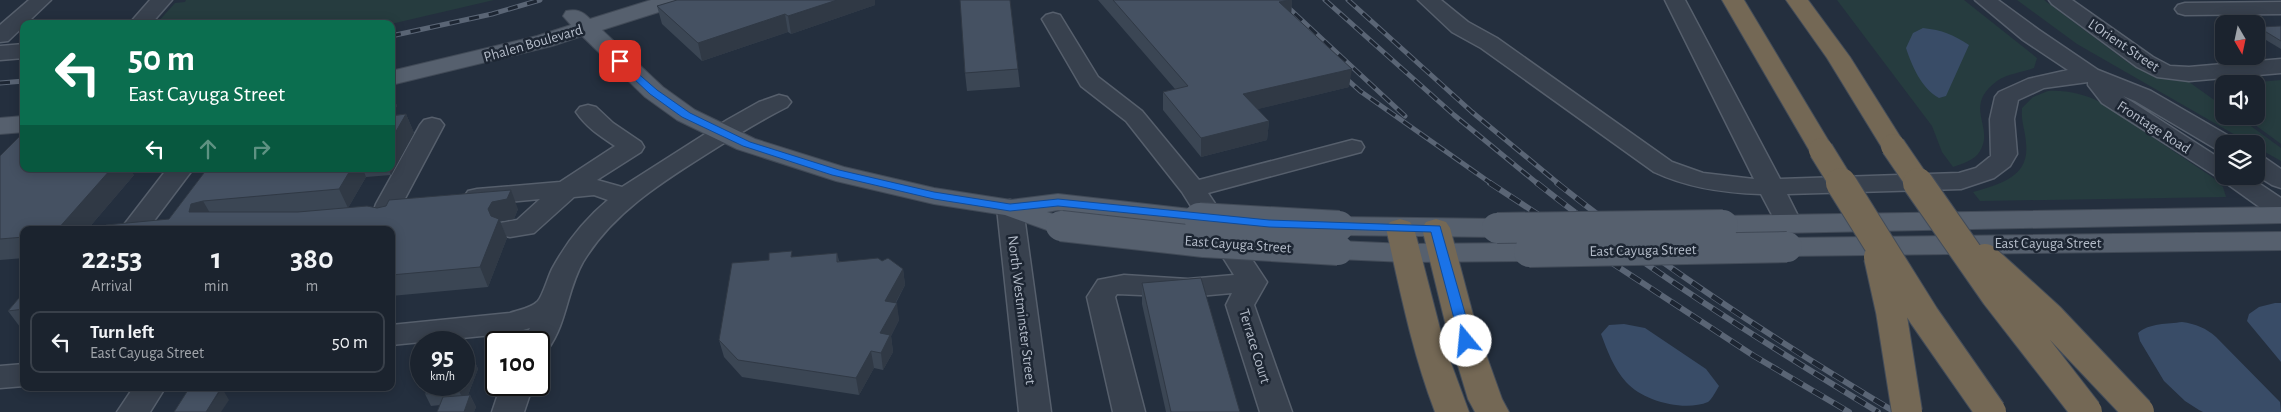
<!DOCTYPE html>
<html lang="en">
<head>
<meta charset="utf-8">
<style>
	:root { --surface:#1b232e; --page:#282f3a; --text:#f1f3f6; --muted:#a0a4aa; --line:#39404a }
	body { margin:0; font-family:"Alegreya Sans",sans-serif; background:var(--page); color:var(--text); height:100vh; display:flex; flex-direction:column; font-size:19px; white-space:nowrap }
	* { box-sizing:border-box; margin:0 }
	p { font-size:16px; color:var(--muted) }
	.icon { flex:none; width:28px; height:28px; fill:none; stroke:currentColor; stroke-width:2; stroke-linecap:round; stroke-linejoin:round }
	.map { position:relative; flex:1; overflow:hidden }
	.sheet { position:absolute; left:20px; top:226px; width:375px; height:165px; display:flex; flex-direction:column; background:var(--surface); border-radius:10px; box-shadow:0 2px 12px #0003,0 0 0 1px var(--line) }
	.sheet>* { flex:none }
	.top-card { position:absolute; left:20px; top:20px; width:375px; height:152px; border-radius:10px; box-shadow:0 2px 12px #0003,0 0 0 1px var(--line); background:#0b6e4f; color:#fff; overflow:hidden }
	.needle { width:32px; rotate:171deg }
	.controls { position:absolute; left:2215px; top:15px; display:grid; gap:10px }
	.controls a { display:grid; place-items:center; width:50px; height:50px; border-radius:10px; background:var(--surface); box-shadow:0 2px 12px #0003,0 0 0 1px var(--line); font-size:25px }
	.speed { position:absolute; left:410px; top:331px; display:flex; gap:10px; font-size:25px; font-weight:700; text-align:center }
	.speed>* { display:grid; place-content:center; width:65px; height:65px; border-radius:50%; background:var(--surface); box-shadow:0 2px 12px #0003,0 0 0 1px var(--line); line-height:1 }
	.speed small { font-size:12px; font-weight:400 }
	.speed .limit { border:2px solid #111; border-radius:8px; background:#fff; color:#111 }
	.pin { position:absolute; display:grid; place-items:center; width:42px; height:42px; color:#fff; margin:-21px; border-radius:10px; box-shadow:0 2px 8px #0006 }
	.me { position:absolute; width:55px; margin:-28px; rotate:343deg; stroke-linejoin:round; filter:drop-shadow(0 0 4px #0008) }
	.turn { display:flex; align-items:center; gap:18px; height:105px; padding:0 25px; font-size:22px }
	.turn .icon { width:65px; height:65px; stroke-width:2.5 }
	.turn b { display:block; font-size:35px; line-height:42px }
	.lanes { display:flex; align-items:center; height:48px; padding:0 25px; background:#0003; justify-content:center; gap:25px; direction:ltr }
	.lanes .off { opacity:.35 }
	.eta { display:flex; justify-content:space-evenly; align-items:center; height:85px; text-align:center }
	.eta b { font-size:30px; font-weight:700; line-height:35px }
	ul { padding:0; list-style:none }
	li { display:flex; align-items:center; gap:15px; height:62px; margin:0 10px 8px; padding:0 15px; border:2px solid var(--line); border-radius:10px }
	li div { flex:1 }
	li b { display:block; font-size:19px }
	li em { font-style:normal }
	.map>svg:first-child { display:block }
	.green { fill:#263c3f }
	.water { fill:#394c67 }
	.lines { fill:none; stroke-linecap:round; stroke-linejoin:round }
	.minor-casing { stroke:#565f6c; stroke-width:3 }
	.major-casing { stroke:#414a57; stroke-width:2 }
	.highway-casing { stroke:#434c59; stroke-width:2 }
	.minor { fill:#38414e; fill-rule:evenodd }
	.major { fill:#56606e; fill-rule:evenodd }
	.highway { fill:#746855; fill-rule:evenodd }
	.rail-far1-casing { stroke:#5a6575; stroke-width:5 }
	.rail-casing { stroke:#5a6575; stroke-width:6 }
	.rail-far1 { stroke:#1d2633; stroke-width:3; stroke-dasharray:10; stroke-linecap:butt }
	.rail { stroke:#1d2633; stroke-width:4.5; stroke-dasharray:12; stroke-linecap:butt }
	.major-bridge-casing { stroke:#414a57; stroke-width:32; stroke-linecap:butt }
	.highway-bridge-far1-casing { stroke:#434c59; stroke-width:26; stroke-linecap:butt }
	.highway-bridge-casing { stroke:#434c59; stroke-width:32; stroke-linecap:butt }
	.major-bridge { stroke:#56606e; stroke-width:30 }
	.highway-bridge-far1 { stroke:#746855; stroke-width:24 }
	.highway-bridge { stroke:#746855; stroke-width:30 }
	.wall { fill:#3b4654 }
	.shaded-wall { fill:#303945 }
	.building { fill:#455162; stroke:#303945 }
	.route { fill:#1a73e8; stroke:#114b97 }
	.labels { text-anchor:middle; stroke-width:5; stroke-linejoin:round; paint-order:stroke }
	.street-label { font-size:15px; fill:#b4bcc9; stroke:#1d2633 }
</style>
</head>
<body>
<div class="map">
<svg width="2281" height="412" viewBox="0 0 2281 412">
	<rect width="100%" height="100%" fill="#242f3e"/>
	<path class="green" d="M186 0H494L391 24H156L175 3 185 2Z
		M1837 0H1964L2037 58 2034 68C2023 72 2007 74 1997 81 1962 107 1995 126 1980 151 1975 160 1962 164 1953 167L1942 152 1932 126Z
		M2017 0H2044L2130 64 2162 79 2189 82 2224 107V116H2237L2281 148V161L2256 147V144H2251L2077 44Z
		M2281 80V144L2243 116H2256V84H2236Z
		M2048 91C2068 90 2083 94 2100 102L2212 177 2223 187 2226 197 1980 201 1973 192C2000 184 2030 177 2026 143 2025 128 2021 124 2022 108L2033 97Z"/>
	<path class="water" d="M1923 28C1942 30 1954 35 1969 45L1946 96 1939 98C1921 88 1912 66 1906 48L1913 33Z
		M2275 303H2281V362L2247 321 2249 314 2259 307Z
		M2182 322C2196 324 2206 328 2216 337L2280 402 2281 412H2203L2199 410 2185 401 2164 381 2140 341 2138 333C2149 323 2168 324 2182 322Z
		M1624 324 1645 328 1706 369 1719 386C1716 391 1712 399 1708 402 1684 412 1643 401 1626 382 1614 369 1607 350 1601 334L1609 325Z"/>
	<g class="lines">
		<g class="minor-casing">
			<path id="minor" d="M29 0H51L8 41 0 42V25Z
				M150 0H172L151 24H129Z
				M1418 0H1441L1468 22 1497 38 1672 162 1703 173 1754 179 1665 0H1685L1780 179 1959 173 1976 168 1991 156 1990 119 1995 97 1999 92 2028 79 2068 70 2023 40 1975 0H1998L2039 30 2098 70 2151 91 2234 139 2237 144H2224V151L2216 149 2135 101 2123 96 2224 161V176H2248L2281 198V218L2272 216 2219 178 2102 103 2088 85V82L2044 88 2018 100 2014 119 2017 154 2010 166 1994 178 1961 189 1787 194 1802 224 1798 230 1789 232 1780 230 1761 194C1724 193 1688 188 1654 172L1481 48 1452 32Z
				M2049 0H2072L2153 57 2170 66 2189 67 2281 59V73L2189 81 2157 77 2137 67 2052 4Z
				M2281 2V14L2185 15 2178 13 2175 9 2178 5 2185 3Z
				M1053 13 1060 15 1098 77 1142 111 1199 180 1352 140 1361 142 1364 147 1361 152 1208 193 1267 282 1254 305 1292 412H1260L1226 305 1232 293 1188 297 1117 294 1115 297 1145 412H1113L1087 297 1098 280 1124 275 1188 279 1234 275 1182 192 1126 121 1081 86 1042 19 1046 15Z
				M24 44V58L0 60V46Z
				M779 95 787 97 791 102 787 107C759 121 732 138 705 155 659 184 612 214 583 262 567 290 567 323 548 349L539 352V342H522L530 328 513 333 391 345V325L510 313C519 310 531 308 538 301 543 295 548 277 552 269 566 243 585 219 608 200L594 195 574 197 534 233 510 237 500 235 497 229 500 223 517 220 540 199 477 205 468 203 464 197 468 191 477 189 560 182 615 146C600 136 586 127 576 112L580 107 588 105 596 107 613 123 641 142 644 147 641 152 597 180 622 187 727 120 759 102Z
				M432 118 440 120 444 125 402 204 392 227 383 229 374 227 370 221 376 204 420 125 424 120Z
				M2256 156 2265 158 2281 169V188L2272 185 2256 175Z
				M167 169H193L147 230H120Z
				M1010 200 1019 202 1023 208 1051 412H1019L997 208 1001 202Z
				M24 364V386L0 388V366Z
				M501 385H533L524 412H492Z
				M133 388H165L150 412H117Z"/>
		</g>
		<g class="major-casing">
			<path id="major" d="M651 0H684L681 5 602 30 663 87 695 110 755 139 844 167 934 188 1011 200 1058 194 1199 210 1209 212 1213 218 1209 224 1199 226 1058 210 1047 212 1071 220 1075 226 1071 232 1061 235 1005 215 934 204 836 181 737 149 677 120 645 97 582 36 552 46 391 85V71L537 36 571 25 563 16 566 11C577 9 582 11 590 19Z
				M24 116V132L0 134V118Z
				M2281 207V223L1723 234 1713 231 1709 225 1713 219 1723 216Z
				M1339 217 1497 219 1507 222 1511 228 1507 234 1497 237 1339 235 1329 232 1325 226 1329 220Z
				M2281 232V250L1787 256 1777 253 1773 247 1777 241 1787 238Z
				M1338 241 1406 244 1529 243 1539 246 1543 252 1539 258 1529 261 1406 262 1338 259 1328 256 1324 250 1328 244Z"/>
		</g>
		<g class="highway-casing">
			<path id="highway" d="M1722 0H1744L1834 150 1830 155 1821 158 1812 155Z
				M1786 0H1808L1850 57 1906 146 1902 151 1893 154 1884 151 1827 58Z
				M1400 219 1410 222 1414 228 1444 344 1469 412H1435C1412 352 1400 290 1386 228L1390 222Z
				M1436 219 1446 222 1450 228 1476 326 1502 399 1509 412H1475L1468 399 1446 326 1422 228 1426 222Z"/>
		</g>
		<use href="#minor" class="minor"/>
		<use href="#major" class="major"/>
		<use href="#highway" class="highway"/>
		<g class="rail-far1-casing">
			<path id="rail-far1" d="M1280 0 1405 116
				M1325 0 1454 115 1538 184
				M1348 0 1472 112 1559 184
				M391 36 492 14 540 0
				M1340 73 1360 91 1492 184
				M0 83 24 81"/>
		</g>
		<g class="rail-casing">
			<path id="rail" d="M1490 183 1754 356 1849 412
				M1537 183C1644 268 1761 341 1878 412
				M1557 183C1664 268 1778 342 1895 412"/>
		</g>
		<use href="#rail-far1" class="rail-far1"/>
		<use href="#rail" class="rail"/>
		<g class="major-bridge-casing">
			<path id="major-bridge" d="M1199 218 1339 226
				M1061 226 1204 242 1338 250
				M1497 228 1723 225
				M1529 252 1787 247"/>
		</g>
		<g class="highway-bridge-far1-casing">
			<path id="highway-bridge-far1" d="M1893 146 1919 184
				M1821 150 1842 184"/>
		</g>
		<g class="highway-bridge-casing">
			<path id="highway-bridge" d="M1841 183 1924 316 1991 412
				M1918 183 1996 295 2087 412
				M1879 257 1891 311 1907 412
				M1985 259 2049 317 2139 412"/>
		</g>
		<use href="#major-bridge" class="major-bridge"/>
		<use href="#highway-bridge-far1" class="highway-bridge-far1"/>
		<use href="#highway-bridge" class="highway-bridge"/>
	</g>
	<path class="wall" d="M677 0H875V5L791 34 788 32 702 61 662 24 657 6Z
		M1098 0H1292L1291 14 1349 87 1257 109 1269 121 1267 140 1201 157 1163 110V92L1175 89Z
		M2281 26V49L2256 34V31L2258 27Z
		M1018 69 1020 87 967 91 965 73Z
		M391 92 397 106 393 112 395 115 406 114 414 133 391 175 366 177 348 208 518 209 514 219 500 221 507 238 488 287 391 296V230L169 219 207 169H391Z
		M0 156 134 175 87 230H24V258L0 260Z
		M837 253 839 261H882L903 269 905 285 896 303 899 320 891 336 893 352 883 370 874 368 859 395 742 377 724 357 719 340 793 257Z
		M1142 283 1240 412H1166L1142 304Z
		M24 292V331H23L8 311Z
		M473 357 478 369 468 395H470L476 407 474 412H437L440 405 431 406 425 394Z"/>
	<path class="shaded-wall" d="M837 0H875V5L791 34 788 16Z
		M1289 0H1292L1291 17 1279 2Z
		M785 14 788 32 702 61 698 43Z
		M1352 69 1349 87 1242 113 1243 94Z
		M391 92 397 106 393 112 398 122 391 133Z
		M406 114 414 133 391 175 388 169H391V140Z
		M1269 121 1267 140 1201 157V138Z
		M111 169H130L134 175 87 230H57Z
		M351 169H363L366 177 348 208 339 189Z
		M511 190 518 209 514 219 500 221 507 238 488 287 480 267 488 209 492 202Z
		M203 201 214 220 189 212 191 204Z
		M903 269 905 285 887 318 885 301Z
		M897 303 899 320 891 336 893 352 883 370 881 353 880 333Z
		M871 351 874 368 859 395 856 378Z
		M473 357 478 369 465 403 459 391 461 385H464V379Z
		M222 388 229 400 221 412H206Z
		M470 395 476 407 474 412H464Z"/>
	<path class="building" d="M677 0H837L788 16 785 14 698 43 657 6Z
		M960 0H1010L1018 69 965 73Z
		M1113 0H1289L1279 2 1352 69 1243 94 1269 121 1201 138 1163 92 1188 86Z
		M2281 26V41L2258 27Z
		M406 114 391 140V116Z
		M24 132V169H111L57 230H24V237L0 239V156Z
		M207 169H351L339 189 203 201 191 204 189 212H298L367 206 377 208 386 206 389 200 511 190 507 199 492 202 488 209 491 216 499 219 480 267 391 275V230H102L106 225 169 219Z
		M792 251 791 257 837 253V262L878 258 882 261 888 258 903 269 885 301 897 303 880 333 890 335 881 353 871 351 856 378 738 360 719 340 732 263 769 260V253Z
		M1201 278 1240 412H1171L1142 283Z
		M24 292V309L8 311Z
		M473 357 464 379V358Z
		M429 385H461L459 391 425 394Z
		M221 388 206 412H174L188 390Z
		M470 395 464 412H437L443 397Z"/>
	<path class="route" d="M620 58 657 90 690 113 750 142 839 170 934 192 1010 204 1058 199 1269 220 1440 226 1473 341 1466 346 1460 341 1431 232 1269 227 1058 206 1010 211 934 199 832 175 743 146 682 117 650 94 617 63 616 61Z"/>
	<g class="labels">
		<g class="street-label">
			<text transform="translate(533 43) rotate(-16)" y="5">Phalen Boulevard</text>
			<text transform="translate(2124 45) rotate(34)" y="5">L'Orient Street</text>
			<text transform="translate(2154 127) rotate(33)" y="5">Frontage Road</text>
			<text x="2048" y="248">East Cayuga Street</text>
			<text transform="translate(1238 244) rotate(4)" y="5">East Cayuga Street</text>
			<text transform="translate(1643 250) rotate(-1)" y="5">East Cayuga Street</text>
			<text transform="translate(1022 310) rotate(83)" y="5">North Westminster Street</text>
			<text transform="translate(1255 346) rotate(73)" y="5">Terrace Court</text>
		</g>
	</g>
</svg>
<div class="controls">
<a><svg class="needle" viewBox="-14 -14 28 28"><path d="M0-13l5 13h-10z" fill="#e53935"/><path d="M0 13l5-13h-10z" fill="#a0a4aa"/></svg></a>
<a><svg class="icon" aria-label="sound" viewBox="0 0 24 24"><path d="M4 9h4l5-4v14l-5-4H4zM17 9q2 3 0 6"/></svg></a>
<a><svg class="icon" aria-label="layers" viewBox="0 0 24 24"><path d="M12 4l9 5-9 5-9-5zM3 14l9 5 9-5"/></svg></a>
</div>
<div class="speed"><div>95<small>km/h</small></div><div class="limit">100</div></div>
<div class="pin" style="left:620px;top:61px;background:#d93025"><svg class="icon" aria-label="arrive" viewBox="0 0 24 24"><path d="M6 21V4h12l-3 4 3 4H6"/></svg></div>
<svg class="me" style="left:1466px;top:341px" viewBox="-20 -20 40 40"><circle r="19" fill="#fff"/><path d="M0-13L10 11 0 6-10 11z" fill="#1a73e8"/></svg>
<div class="top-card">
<div class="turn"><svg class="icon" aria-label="left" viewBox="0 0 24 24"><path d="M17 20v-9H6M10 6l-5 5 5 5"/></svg><div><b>50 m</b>East Cayuga Street</div></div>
<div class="lanes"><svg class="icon" aria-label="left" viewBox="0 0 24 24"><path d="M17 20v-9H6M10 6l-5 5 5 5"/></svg><svg class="icon off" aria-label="ahead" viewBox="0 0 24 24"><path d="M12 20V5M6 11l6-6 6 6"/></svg><svg class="icon off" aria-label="right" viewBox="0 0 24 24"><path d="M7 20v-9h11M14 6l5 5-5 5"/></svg></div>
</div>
<section class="sheet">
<div class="eta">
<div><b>22:53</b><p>Arrival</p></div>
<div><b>1</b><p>min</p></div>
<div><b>380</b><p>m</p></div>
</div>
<ul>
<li><svg class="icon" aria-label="left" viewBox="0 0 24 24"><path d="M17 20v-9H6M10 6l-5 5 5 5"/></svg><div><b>Turn left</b><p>East Cayuga Street</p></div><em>50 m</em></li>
</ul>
</section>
</div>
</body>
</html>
